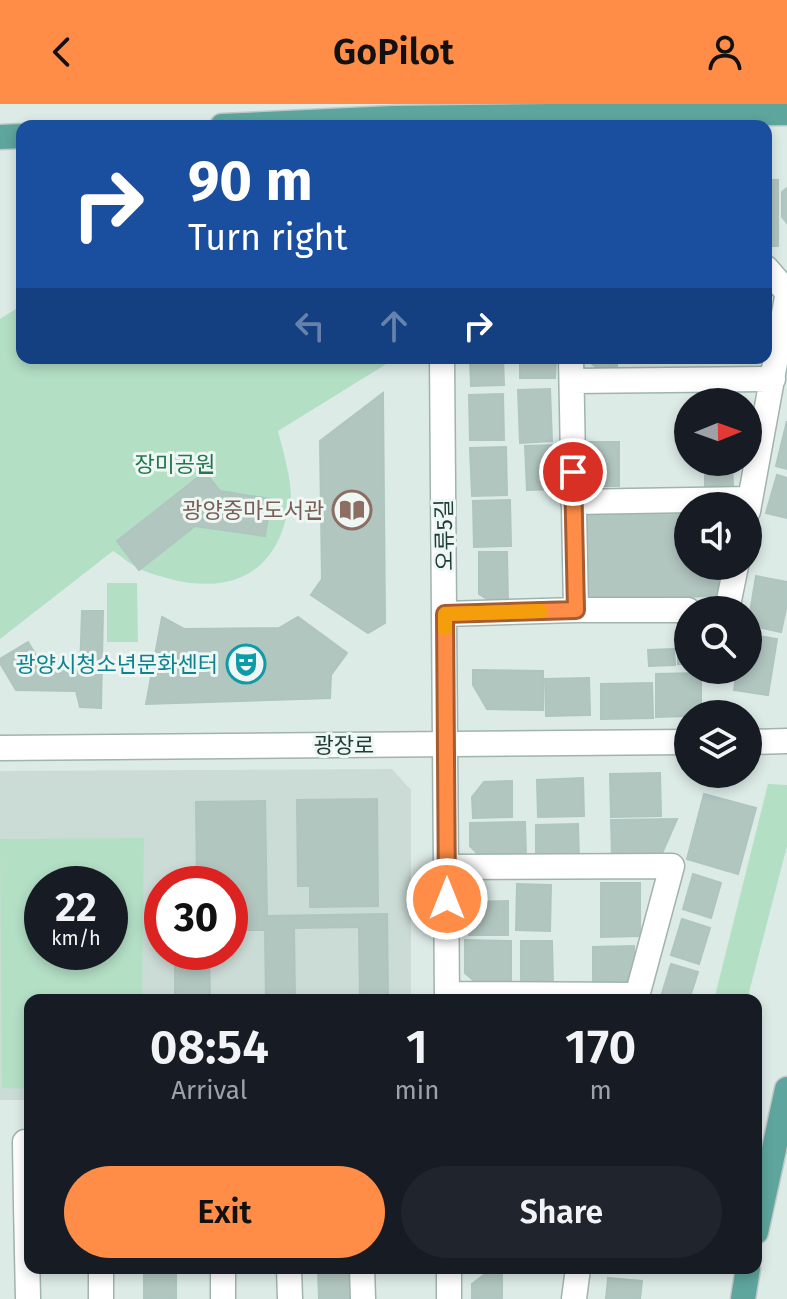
<!DOCTYPE html>
<html lang="en">
<head>
<meta charset="utf-8">
<style>
	:root { --surface:#171b24; --page:#20242c; --text:#f1f3f6; --muted:#9ea1a6; --accent:#ff8d47 }
	body { margin:0; font-family:"Fira Sans","Noto Sans KR",sans-serif; background:var(--page); color:var(--text); height:100vh; display:flex; flex-direction:column; font-size:30px; white-space:nowrap }
	* { box-sizing:border-box; margin:0 }
	p { font-size:26px; color:var(--muted) }
	.icon { flex:none; width:44px; height:44px; fill:none; stroke:currentColor; stroke-width:2; stroke-linecap:round; stroke-linejoin:round }
	.map { position:relative; flex:1; overflow:hidden }
	.side { position:absolute; left:24px; top:890px; width:738px; height:280px; display:flex; flex-direction:column; background:var(--surface); border-radius:16px; box-shadow:0 4px 12px #0003 }
	.side>* { flex:none }
	.top-card { position:absolute; left:16px; top:16px; width:756px; height:244px; border-radius:16px; box-shadow:0 4px 12px #0003; background:#1a4fa0; color:#fff; overflow:hidden }
	.needle { width:52px; rotate:89deg }
	.buttons { position:absolute; left:674px; top:284px; display:grid; gap:16px }
	.buttons a { display:grid; place-items:center; width:88px; height:88px; border-radius:50%; background:var(--surface); box-shadow:0 4px 12px #0003; font-size:40px }
	.speed { position:absolute; left:24px; top:762px; display:flex; gap:16px; font-size:40px; font-weight:700; text-align:center }
	.speed>* { display:grid; place-content:center; width:104px; height:104px; border-radius:50%; background:var(--surface); box-shadow:0 4px 12px #0003; line-height:1 }
	.speed small { font-size:20px; font-weight:400 }
	.speed .limit { border:12px solid #d22; background:#fff; color:#111 }
	.pin { position:absolute; display:grid; place-items:center; width:68px; height:68px; color:#fff; margin:-34px; border:4px solid #fff; border-radius:50%; box-shadow:0 2px 8px #0007 }
	.me { position:absolute; width:88px; margin:-44px; rotate:0deg; stroke-linejoin:round; filter:drop-shadow(0 0 6px #0008) }
	.turn { display:flex; align-items:center; gap:28px; height:168px; padding:0 40px; font-size:36px }
	.turn .icon { width:104px; height:104px; stroke-width:2.5 }
	.turn b { display:block; font-size:56px; line-height:68px }
	.lanes { display:flex; align-items:center; height:76px; padding:0 40px; background:#0003; justify-content:center; gap:40px; direction:ltr }
	.lanes .off { opacity:.35 }
	.eta { display:flex; justify-content:space-evenly; align-items:center; height:136px; text-align:center }
	.eta b { font-size:48px; font-weight:600; line-height:56px }
	.primary-button { display:flex; gap:16px; margin-top:auto; padding:16px 40px }
	.primary-button a { flex:1; height:92px; border-radius:48px; background:var(--accent); color:#111; font-size:32px; font-weight:600; line-height:92px; text-align:center }
	.primary-button a+a { background:var(--page); color:var(--text) }
	header { display:flex; justify-content:space-between; align-items:center; height:104px; padding:0 40px; background:var(--accent); color:#111; font-size:36px; font-weight:600 }
	.map>svg:first-child { display:block }
	.built { fill:#cbdbd6; fill-rule:evenodd }
	.green { fill:#b3dfc5; fill-rule:evenodd }
	.building { fill:#b2c6c0; stroke:#afc5bf; stroke-width:2 }
	.lines { fill:none; stroke-linecap:round; stroke-linejoin:round }
	.minor-casing { stroke:#a0b3af; stroke-width:27 }
	.major-casing { stroke:#c0c8c7; stroke-width:27 }
	.minor { stroke:#fff; stroke-width:24 }
	.major { stroke:#5da59d; stroke-width:24 }
	.route-casing { stroke:#a65c2e; stroke-width:20 }
	.route { stroke:#ff8d47; stroke-width:14 }
	.slow { stroke:#f59e0b; stroke-width:14 }
	.labels { text-anchor:middle; stroke-width:6; stroke-linejoin:round; paint-order:stroke }
	.park-label { font-size:22px; fill:#23774f; stroke:#eef7f4 }
	.education-label { font-size:22px; fill:#785e54; stroke:#eef7f4; text-anchor:end }
	.street-label { font-size:22px; fill:#1d3c38; stroke:#eef7f4 }
	.culture-label { font-size:22px; fill:#0d838f; stroke:#eef7f4; text-anchor:end }
</style>
</head>
<body>
<header><svg class="icon" aria-label="back" viewBox="0 0 24 24"><path d="M15 5l-7 7 7 7"/></svg>GoPilot<svg class="icon" aria-label="person" viewBox="0 0 24 24"><circle cx="12" cy="8" r="4"/><path d="M4 21q1-7 8-7t8 7"/></svg></header>
<div class="map">
<svg width="787" height="1195" viewBox="0 0 787 1195">
	<rect width="100%" height="100%" fill="#ddebe7"/>
	<path class="built" d="M392 665 411 686V896H30V996H0V667ZM42 780H110V848H42ZM162 780H230V848H162Z"/>
	<path class="green" d="M22 201V254H396L278 327C283 347 291 373 291 394 291 402 287 411 285 418 270 473 226 488 174 476 160 472 145 469 133 461 126 457 120 451 113 447L0 535V215Z
		M107 479H137L138 538H107Z
		M768 680 787 681V742L747 896H714Z
		M144 734 142 896H30V985L2 984 0 735ZM110 780V848H42V780Z"/>
	<path class="building" d="M766 76H778V142H766Z
		M787 84V119L782 113V88Z
		M470 254H503L504 281 471 282Z
		M520 254H556L555 274H520Z
		M585 254H617V263L597 264Z
		M550 285 552 337 520 339 518 286Z
		M383 289 385 519 368 529 311 491 322 475 320 337Z
		M503 290 504 336H470L469 291Z
		M787 317V365L776 362Z
		M587 338H619V382H588Z
		M557 341 558 385 527 386 525 342Z
		M506 343 507 391 472 392 470 344Z
		M732 361 733 382 705 383V362Z
		M205 368 220 387 271 395 265 432 195 422 139 466 117 437Z
		M777 371 787 374V414L766 409Z
		M510 396 511 442 474 443 473 397Z
		M688 402V462H718V492L594 495 584 486 585 411 595 403Z
		M479 448H507L508 497H490L479 490Z
		M756 472 787 478V500L781 528 748 521Z
		M82 507H103L101 604 80 603 76 587 16 586 0 559V555L28 538 45 566 80 567Z
		M162 513 184 525 279 524 298 513 347 549 331 571 330 594 146 600Z
		M678 529H688V560H678Z
		M748 530 777 535 768 591 734 586 737 566H748Z
		M674 545 675 561 649 562 648 546Z
		M473 566 543 567V606L487 605 473 581Z
		M701 569V610H688V612L656 613V570Z
		M589 574 590 611 546 612 545 575Z
		M652 579 653 614 601 615V580Z
		M660 669 661 712 611 713 610 670Z
		M583 674 584 712 538 713 537 676Z
		M512 677V713L473 714 472 693 484 678Z
		M704 690 756 704 738 770 687 755Z
		M377 695 378 802 310 803V782H298L297 696Z
		M265 697 267 812 387 810 388 896H360L359 823 294 824 295 896H266L265 826H230V780H197L196 698Z
		M677 715 660 754H612L611 716Z
		M525 718 526 752 481 753 470 742V719Z
		M578 720 579 756 536 757V721Z
		M693 770 721 779 711 814 683 805Z
		M601 779H640V832L601 833Z
		M517 780 551 781 550 827 516 826Z
		M508 797V831H469V798Z
		M682 815 710 824 699 860 671 851Z
		M465 836 511 837V882H480L465 869Z
		M521 837H552L553 881H521Z
		M634 842V883H593V843Z
		M175 848H209L210 896H175Z
		M671 860 698 868 689 896H660Z
		M144 1164H176V1195H144Z
		M318 1164H351V1195H319Z
		M502 1169V1195H472V1180L485 1170Z
		M608 1174 642 1177 640 1195H606Z"/>
	<g class="lines">
		<g class="minor-casing">
			<path id="minor" d="M766 164 787 188
				M442 254 447 896
				M571 254 576 506
				M572 277 773 275
				M573 398 750 395
				M748 407 787 193
				M727 506 736 462
				M445 510 576 506H688
				M748 638 787 637
				M0 644 688 638
				M446 763 672 762 636 896
				M447 890 637 891
				M25 1038 26 1101
				M101 1164V1195
				M223 1164V1195
				M289 1164 290 1195
				M362 1164 363 1195
				M449 1164V1195
				M28 1195 26 1101 30 1100
				M574 1195 578 1164"/>
		</g>
		<g class="major-casing">
			<path id="major" d="M222 22 393 14 787 9
				M0 33 22 32
				M756 1128 787 985
				M743 1195 748 1164"/>
		</g>
		<use href="#minor" class="minor"/>
		<use href="#major" class="major"/>
	</g>
	<g class="lines">
		<g class="route-casing">
			<path id="route" d="M447 795 445 510 576 506 573 368"/>
		</g>
		<use href="#route" class="route"/>
		<path class="slow" d="M445 524V510L541 507"/>
	</g>
	<defs>
		<g id="library-ring" transform="scale(2)"><circle r="9.5" fill="#eef7f4" stroke="#8d6e63" stroke-width="1.5"/><path d="M-6-4Q-3-5.5-.7-3.5V5Q-3 3-6 4ZM6-4Q3-5.5 .7-3.5V5Q3 3 6 4Z" fill="#8d6e63"/></g>
		<g id="theatre-ring" transform="scale(2)"><circle r="9.5" fill="#eef7f4" stroke="#0f9aa8" stroke-width="1.5"/><path d="M-5-5.5Q0-4 5-5.5V0Q5 5 0 6Q-5 5-5 0ZM-3.3-2.5H-1v1.5H-3.3ZM1-2.5H3.3v1.5H1ZM-2.8 1Q0 5.5 2.8 1Z" fill="#0f9aa8"/></g>
	</defs>
	<g fill-rule="evenodd">
		<use href="#library-ring" x="352" y="406"/>
		<use href="#theatre-ring" x="246" y="560"/>
	</g>
	<g class="labels">
		<g class="park-label">
			<text x="175" y="368">장미공원</text>
		</g>
		<g class="education-label">
			<text x="324" y="414">광양중마도서관</text>
		</g>
		<g class="street-label">
			<text transform="translate(444 431) rotate(-91)" y="8">오류5길</text>
			<text x="344" y="649">광장로</text>
		</g>
		<g class="culture-label">
			<text x="218" y="568">광양시청소년문화센터</text>
		</g>
	</g>
</svg>
<div class="buttons">
<a><svg class="needle" viewBox="-14 -14 28 28"><path d="M0-13l5 13h-10z" fill="#e53935"/><path d="M0 13l5-13h-10z" fill="#9ea1a6"/></svg></a>
<a><svg class="icon" aria-label="sound" viewBox="0 0 24 24"><path d="M4 9h4l5-4v14l-5-4H4zM17 9q2 3 0 6"/></svg></a>
<a><svg class="icon" aria-label="search" viewBox="0 0 24 24"><circle cx="10" cy="10" r="6"/><path d="M15 15l6 6"/></svg></a>
<a><svg class="icon" aria-label="layers" viewBox="0 0 24 24"><path d="M12 4l9 5-9 5-9-5zM3 14l9 5 9-5"/></svg></a>
</div>
<div class="speed"><div>22<small>km/h</small></div><div class="limit">30</div></div>
<div class="pin" style="left:573px;top:368px;background:#d93025"><svg class="icon" aria-label="arrive" viewBox="0 0 24 24"><path d="M6 21V4h12l-3 4 3 4H6"/></svg></div>
<svg class="me" style="left:447px;top:795px" viewBox="-20 -20 40 40"><circle r="17" fill="#ff8d47" stroke="#fff" stroke-width="3"/><path d="M0-11L8 9 0 5-8 9z" fill="#fff"/></svg>
<div class="top-card">
<div class="turn"><svg class="icon" aria-label="right" viewBox="0 0 24 24"><path d="M7 20v-9h11M14 6l5 5-5 5"/></svg><div><b>90 m</b>Turn right</div></div>
<div class="lanes"><svg class="icon off" aria-label="left" viewBox="0 0 24 24"><path d="M17 20v-9H6M10 6l-5 5 5 5"/></svg><svg class="icon off" aria-label="ahead" viewBox="0 0 24 24"><path d="M12 20V5M6 11l6-6 6 6"/></svg><svg class="icon" aria-label="right" viewBox="0 0 24 24"><path d="M7 20v-9h11M14 6l5 5-5 5"/></svg></div>
</div>
<section class="side">
<div class="eta">
<div><b>08:54</b><p>Arrival</p></div>
<div><b>1</b><p>min</p></div>
<div><b>170</b><p>m</p></div>
</div>
<div class="primary-button"><a>Exit</a><a>Share</a></div>
</section>
</div>
</body>
</html>
